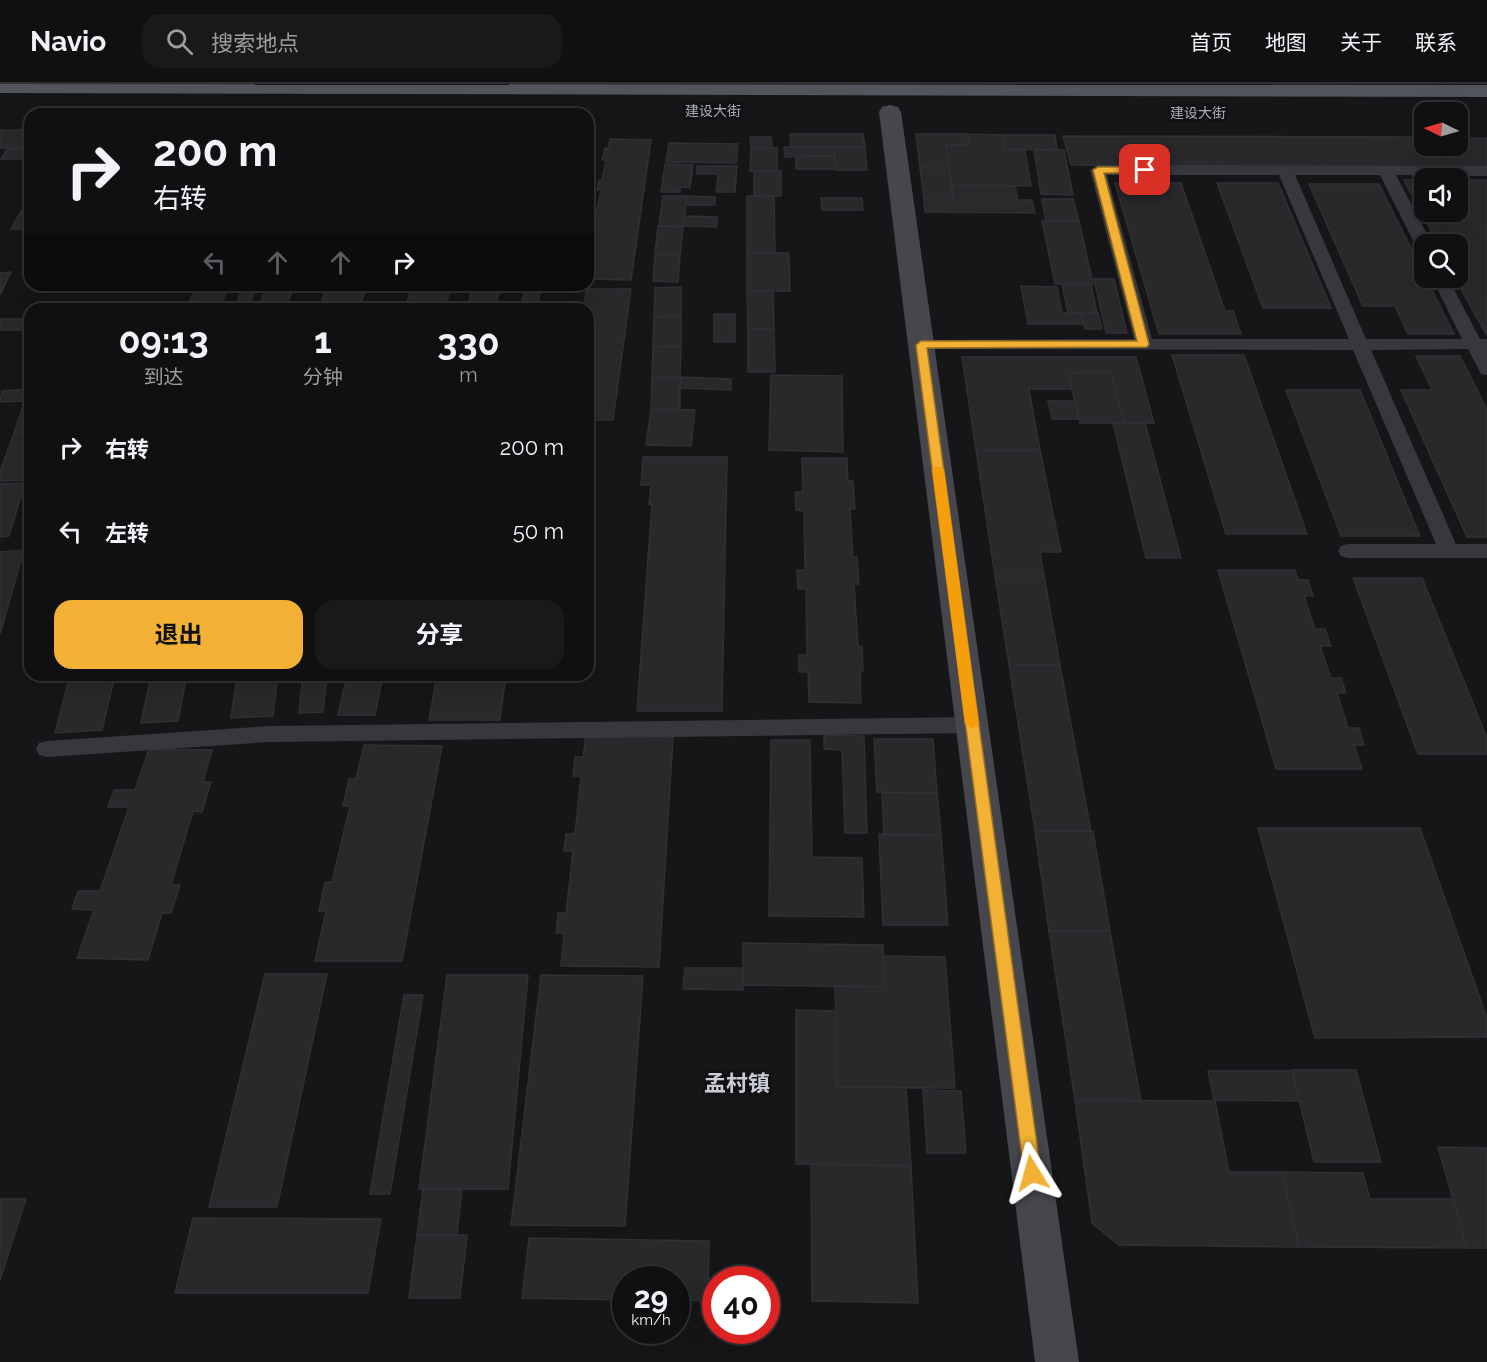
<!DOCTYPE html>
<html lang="zh">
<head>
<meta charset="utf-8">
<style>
	:root { --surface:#101012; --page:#19191b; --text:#f1f3f6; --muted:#9c9d9f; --line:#303032; --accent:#f2b134 }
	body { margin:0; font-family:Raleway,"Noto Sans SC",sans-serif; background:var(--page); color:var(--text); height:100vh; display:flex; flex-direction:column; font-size:22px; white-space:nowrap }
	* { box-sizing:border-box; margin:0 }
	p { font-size:20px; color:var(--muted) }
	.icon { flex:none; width:33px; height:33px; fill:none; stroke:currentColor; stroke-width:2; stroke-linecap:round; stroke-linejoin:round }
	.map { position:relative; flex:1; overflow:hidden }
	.details { position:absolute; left:24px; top:219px; width:570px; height:378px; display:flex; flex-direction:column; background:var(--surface); border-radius:18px; box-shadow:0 6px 24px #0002,0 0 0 2px var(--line) }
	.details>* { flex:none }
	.top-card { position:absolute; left:24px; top:24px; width:570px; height:183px; border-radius:18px; box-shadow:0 6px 24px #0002,0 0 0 2px var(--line); background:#101012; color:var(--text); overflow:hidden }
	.needle { width:39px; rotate:275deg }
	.fabs { position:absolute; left:1414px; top:18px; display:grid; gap:12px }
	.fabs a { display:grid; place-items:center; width:54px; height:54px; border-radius:12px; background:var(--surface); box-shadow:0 6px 24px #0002,0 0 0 2px var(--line); font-size:30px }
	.speed { position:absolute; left:612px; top:1182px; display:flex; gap:12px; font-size:30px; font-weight:700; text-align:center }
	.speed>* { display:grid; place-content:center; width:78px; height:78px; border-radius:50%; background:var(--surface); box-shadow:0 6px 24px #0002,0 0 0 2px var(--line); line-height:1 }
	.speed small { font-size:15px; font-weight:400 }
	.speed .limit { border:9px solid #d22; background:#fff; color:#111 }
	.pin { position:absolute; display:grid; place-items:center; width:51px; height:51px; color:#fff; margin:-26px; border-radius:12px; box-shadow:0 3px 9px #0006 }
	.me { position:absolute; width:66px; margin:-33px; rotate:352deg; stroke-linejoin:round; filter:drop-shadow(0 0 4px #0008) }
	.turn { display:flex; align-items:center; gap:21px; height:126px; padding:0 30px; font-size:27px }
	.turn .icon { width:78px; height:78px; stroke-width:2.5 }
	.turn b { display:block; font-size:42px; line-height:51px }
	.lanes { display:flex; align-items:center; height:57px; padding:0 30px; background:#0003; justify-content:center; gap:30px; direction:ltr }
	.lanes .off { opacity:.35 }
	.eta { display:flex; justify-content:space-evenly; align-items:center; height:102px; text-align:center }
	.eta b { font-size:36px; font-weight:700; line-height:42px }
	.action { display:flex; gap:12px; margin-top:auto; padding:12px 30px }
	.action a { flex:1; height:69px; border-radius:18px; background:var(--accent); color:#111; font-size:24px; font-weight:700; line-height:69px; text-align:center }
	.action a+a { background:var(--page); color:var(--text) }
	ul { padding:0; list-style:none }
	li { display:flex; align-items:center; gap:18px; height:84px; padding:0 30px }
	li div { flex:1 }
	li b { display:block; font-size:22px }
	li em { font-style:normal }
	header { display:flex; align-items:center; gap:36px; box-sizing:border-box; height:84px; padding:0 30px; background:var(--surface); border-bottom:2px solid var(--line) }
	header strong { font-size:28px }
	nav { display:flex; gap:33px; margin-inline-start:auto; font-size:21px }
	.search { width:420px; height:54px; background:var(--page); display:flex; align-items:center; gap:15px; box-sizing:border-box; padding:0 21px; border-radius:18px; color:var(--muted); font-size:22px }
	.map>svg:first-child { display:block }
	.building { fill:#29292c; stroke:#303034; stroke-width:1.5 }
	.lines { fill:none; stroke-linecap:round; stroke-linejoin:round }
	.lane { fill:#37383d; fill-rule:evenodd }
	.secondary { fill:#45474d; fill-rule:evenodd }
	.primary { fill:#53555c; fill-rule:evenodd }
	.route { fill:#f2b134; stroke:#9d7322; stroke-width:1.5 }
	.slow { fill:#f59e0b }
	.labels { text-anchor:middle; stroke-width:6; stroke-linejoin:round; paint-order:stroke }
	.far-street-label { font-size:14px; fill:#a8adb8; stroke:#111113 }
	.district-label { font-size:22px; font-weight:bold; fill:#c9ccd4; stroke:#111113 }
</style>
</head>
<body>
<header>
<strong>Navio</strong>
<div class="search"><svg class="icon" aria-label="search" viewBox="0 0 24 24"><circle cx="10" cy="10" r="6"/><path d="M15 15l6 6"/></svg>搜索地点</div>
<nav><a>首页</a><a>地图</a><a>关于</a><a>联系</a></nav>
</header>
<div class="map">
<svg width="1487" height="1278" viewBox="0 0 1487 1278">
	<rect width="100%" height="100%" fill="#161618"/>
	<path class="building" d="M0 46H30V64H0Z
		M790 50H863L865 63H791Z
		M916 50H967L969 61H946L949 84H920Z
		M967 50 1002 51 1005 65 1025 66 1031 102 951 101 946 61H969Z
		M1002 51H1055L1057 66 1005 65Z
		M1063 52 1425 53V62H1458V54H1487V83L1071 81Z
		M750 53H771L772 64H751Z
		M610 55 651 56 631 196 588 195V170L594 143H590L592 132H596L601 106H597L599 96H602L606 76H602L605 64 608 65Z
		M669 59 738 60 736 79 666 78Z
		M784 63H834L835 72 785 73Z
		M834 63H865L867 86H836Z
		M751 64H777V87H750Z
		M7 65H30V69L27 75H1Z
		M1034 66H1064L1073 111 1041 110Z
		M796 72H835L836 85H796Z
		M665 80 693 81 690 104 680 103V108H661Z
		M697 82H719L718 90H697Z
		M719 82H737L735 108H716Z
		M920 84H949L954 116H924Z
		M754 87H781V112H754Z
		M1404 96H1425V128H1458V96H1487V252L1455 194H1458V160H1438Z
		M1115 99H1181L1225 227H1233L1241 250H1159Z
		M1217 99H1278L1331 224H1263Z
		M1309 100H1379L1454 250H1408L1395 222H1363Z
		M951 101 1015 102 1018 116H954Z
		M663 112H687L684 142H659Z
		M687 112 715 113V121H686Z
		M747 112H774L775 169H747Z
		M821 114H862L863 126H822Z
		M28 115H30V145H11Z
		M1042 115H1073L1079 137H1046Z
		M924 116H1032L1035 129 925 128Z
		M685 132 717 133V143L684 142Z
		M1042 137H1079L1093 200H1055Z
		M658 142 683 143 680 171 655 170Z
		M747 169H789L790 207H747Z
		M655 170 680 171 678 198 653 197Z
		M11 188 0 211V189Z
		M1094 195H1114L1127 249H1106Z
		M1062 200H1091L1097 229H1068Z
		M43 201H63L61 205 41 206Z
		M197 201H229L219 225H186Z
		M327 201H367L359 225H319Z
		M412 201H451L445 225H405Z
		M473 201H501L495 225H467Z
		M526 201H542L536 225H520Z
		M1021 202 1057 203 1062 229H1081L1084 240H1028Z
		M681 203V232L654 233 655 204Z
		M266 205H293L285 225H257Z
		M587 205H631L613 336H588V225H583Z
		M242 206H255L248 225H234Z
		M747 207H773L774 245H748Z
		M1081 229H1098L1102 245H1085Z
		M714 230H735V258H714Z
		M681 232V262L653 263 654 233Z
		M0 235H30V246H0Z
		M748 245H774L775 288H748Z
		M681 262 680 293 652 294 653 263Z
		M1172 271H1244L1307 450H1226Z
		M1416 272H1460L1487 326V453H1467L1401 306H1432Z
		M962 273H1136L1154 339H1124L1111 288 1068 289 1072 305H1029L1040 366H976Z
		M1111 288 1124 339H1080L1068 289Z
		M771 291 842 292 843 368 769 366Z
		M680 293 731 295V306L680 304Z
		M680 293V326L651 325 652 294Z
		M28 305 24 317 0 318 2 307Z
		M1286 306H1360L1420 452H1341Z
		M27 310H30V348L14 349Z
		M1048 317H1075L1079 335H1052Z
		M651 325 695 326 691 362 646 361Z
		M1113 339H1145L1181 474H1146Z
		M30 348V396L0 397V388L14 349Z
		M976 366H1040L1061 468H1040L1044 492H995Z
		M643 373H727L722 627H637L652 419 649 420 651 401H641Z
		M802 374H847L848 397H853L855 425H850L853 473H857L859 500H854L858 562 862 563 863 587H860L861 619 809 618 808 588H799V571H807L806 505H798L797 486H805L804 427 796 426 795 408H803Z
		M25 399 9 452 0 453V400Z
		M24 466 0 550V468Z
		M1218 486H1295L1298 496H1308L1313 512H1304L1315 545H1325L1331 562H1320L1331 594H1341L1346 609H1337L1348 644H1359L1364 661H1354L1362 685H1276Z
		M995 492H1044L1060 581H1009Z
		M1353 494H1422L1487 654V670H1418Z
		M1009 581H1060L1091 747H1035Z
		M70 591H115L102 646 55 649Z
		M151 591H187L178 637 141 639Z
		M237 591H278L273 632 231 634Z
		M303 591H327L323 628 299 629Z
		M347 591H383L375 631H338Z
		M437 591H506L500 636H429Z
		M824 651 864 652 867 749H845L842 666 824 665Z
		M586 652 673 653 659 883 561 882 564 849H556L558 829H566L573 767H564L566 750H575L581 692H573L575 673H583Z
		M874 655H933L937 709 877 708Z
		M771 656H810L812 773 862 774 864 833 769 832Z
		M364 661 442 662 402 877H315L326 827H319L325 798H332L350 722H343L349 695H356Z
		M149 665 212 666 203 698H211L202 728 193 727 171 801H180L171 829H162L148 876 77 874 94 826 72 825 78 807H100L129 723H108L114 706H135Z
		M882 708 937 709 941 751H884Z
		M1258 744H1420L1487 934V953L1315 954Z
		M1035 747H1093L1110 847H1049Z
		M879 750 941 751 948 841H883Z
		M1049 847H1110L1141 1017 1075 1016Z
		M743 859 883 861 885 903 743 901Z
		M883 872 945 873 955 1004 837 1003 835 902 885 903Z
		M685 884H743V906L683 905Z
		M265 890H327L277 1123H209Z
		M447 891H528L508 1105H419Z
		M541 891 643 892 625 1142 511 1141Z
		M404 911H423L390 1110H370Z
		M796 926 835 927 837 1003 906 1004 911 1082 796 1080Z
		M1292 986H1356L1381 1078H1314Z
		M1208 987H1292L1300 1017 1214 1016Z
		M923 1006 961 1007 966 1069H927Z
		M1075 1016 1215 1017 1229 1088H1282L1299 1163 1119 1161 1092 1139Z
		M1438 1063 1487 1064V1164H1467Z
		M811 1080 911 1082 918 1219 812 1217Z
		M1282 1088 1363 1089 1370 1115H1453L1467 1164 1299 1163Z
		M423 1105H462L457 1151H417Z
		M0 1115H26L0 1196Z
		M193 1134 381 1135 368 1209H175Z
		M417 1151H467L460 1214H409Z
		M529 1154 709 1157 708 1217 676 1216V1196H626V1216L522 1214Z"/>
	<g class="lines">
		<path class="lane" d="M1098 81 1487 82V92L1396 91 1432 160H1425V169L1417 164 1380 91H1295L1366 255H1462L1432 194H1448L1480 255H1487V291L1481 290 1468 265 1371 266 1456 460H1487V474H1348L1341 472 1338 467 1341 462 1348 460H1436L1353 266 915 265 912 261 915 257 921 256 1134 255 1090 86ZM1107 91H1279L1349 255H1152Z
			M972 633 980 635 983 641 980 647 972 649 270 658 47 673 39 671 36 665 39 659 47 657 270 642Z"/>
		<path class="secondary" d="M890 21 898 23 901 28 1079 1278H1035L879 28 882 23Z"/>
		<path class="primary" d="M0 0 1487 1V13L0 9Z"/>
	</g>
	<path class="route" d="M1098 83H1145L1150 86 1145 89H1104L1149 260 1147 263 927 264 1041 1089 1038 1095 1032 1097 1026 1095 1024 1089 916 261 921 257H1137L1093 86Z"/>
	<path class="slow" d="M938 382 944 385 979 640 972 645 965 640 932 385Z"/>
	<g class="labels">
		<g class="far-street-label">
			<text x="713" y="32">建设大街</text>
			<text x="1198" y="34">建设大街</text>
		</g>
		<g class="district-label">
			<text x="737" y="1007">孟村镇</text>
		</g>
	</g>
</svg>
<div class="fabs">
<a><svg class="needle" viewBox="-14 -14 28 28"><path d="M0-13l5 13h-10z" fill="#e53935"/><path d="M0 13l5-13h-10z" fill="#9c9d9f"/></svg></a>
<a><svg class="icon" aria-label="sound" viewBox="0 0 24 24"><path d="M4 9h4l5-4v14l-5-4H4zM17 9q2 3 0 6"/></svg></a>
<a><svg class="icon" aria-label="search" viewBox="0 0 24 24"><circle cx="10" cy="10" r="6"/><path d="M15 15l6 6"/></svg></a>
</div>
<div class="speed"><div>29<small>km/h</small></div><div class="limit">40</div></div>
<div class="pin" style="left:1145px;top:86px;background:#d93025"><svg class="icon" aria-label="arrive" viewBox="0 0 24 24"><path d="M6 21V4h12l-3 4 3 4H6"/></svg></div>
<svg class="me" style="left:1032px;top:1089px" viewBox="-20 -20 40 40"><path d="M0-17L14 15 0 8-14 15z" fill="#f2b134" stroke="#fff" stroke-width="4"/></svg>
<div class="top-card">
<div class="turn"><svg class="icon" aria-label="right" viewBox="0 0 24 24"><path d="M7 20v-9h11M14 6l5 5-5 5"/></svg><div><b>200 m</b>右转</div></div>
<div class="lanes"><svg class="icon off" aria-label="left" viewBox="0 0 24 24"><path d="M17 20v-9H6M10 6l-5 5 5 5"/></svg><svg class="icon off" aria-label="ahead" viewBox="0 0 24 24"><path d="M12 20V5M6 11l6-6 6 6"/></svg><svg class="icon off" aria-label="ahead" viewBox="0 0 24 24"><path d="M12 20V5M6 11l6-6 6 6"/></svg><svg class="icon" aria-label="right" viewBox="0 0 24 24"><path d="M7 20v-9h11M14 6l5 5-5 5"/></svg></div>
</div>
<section class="details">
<div class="eta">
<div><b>09:13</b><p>到达</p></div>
<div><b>1</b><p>分钟</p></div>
<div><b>330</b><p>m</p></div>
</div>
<ul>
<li><svg class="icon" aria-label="right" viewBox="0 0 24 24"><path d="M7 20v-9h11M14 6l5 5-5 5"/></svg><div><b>右转</b></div><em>200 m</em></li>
<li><svg class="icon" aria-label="left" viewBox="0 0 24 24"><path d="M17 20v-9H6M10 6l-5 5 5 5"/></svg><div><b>左转</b></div><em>50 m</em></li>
</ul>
<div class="action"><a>退出</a><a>分享</a></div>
</section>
</div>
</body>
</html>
